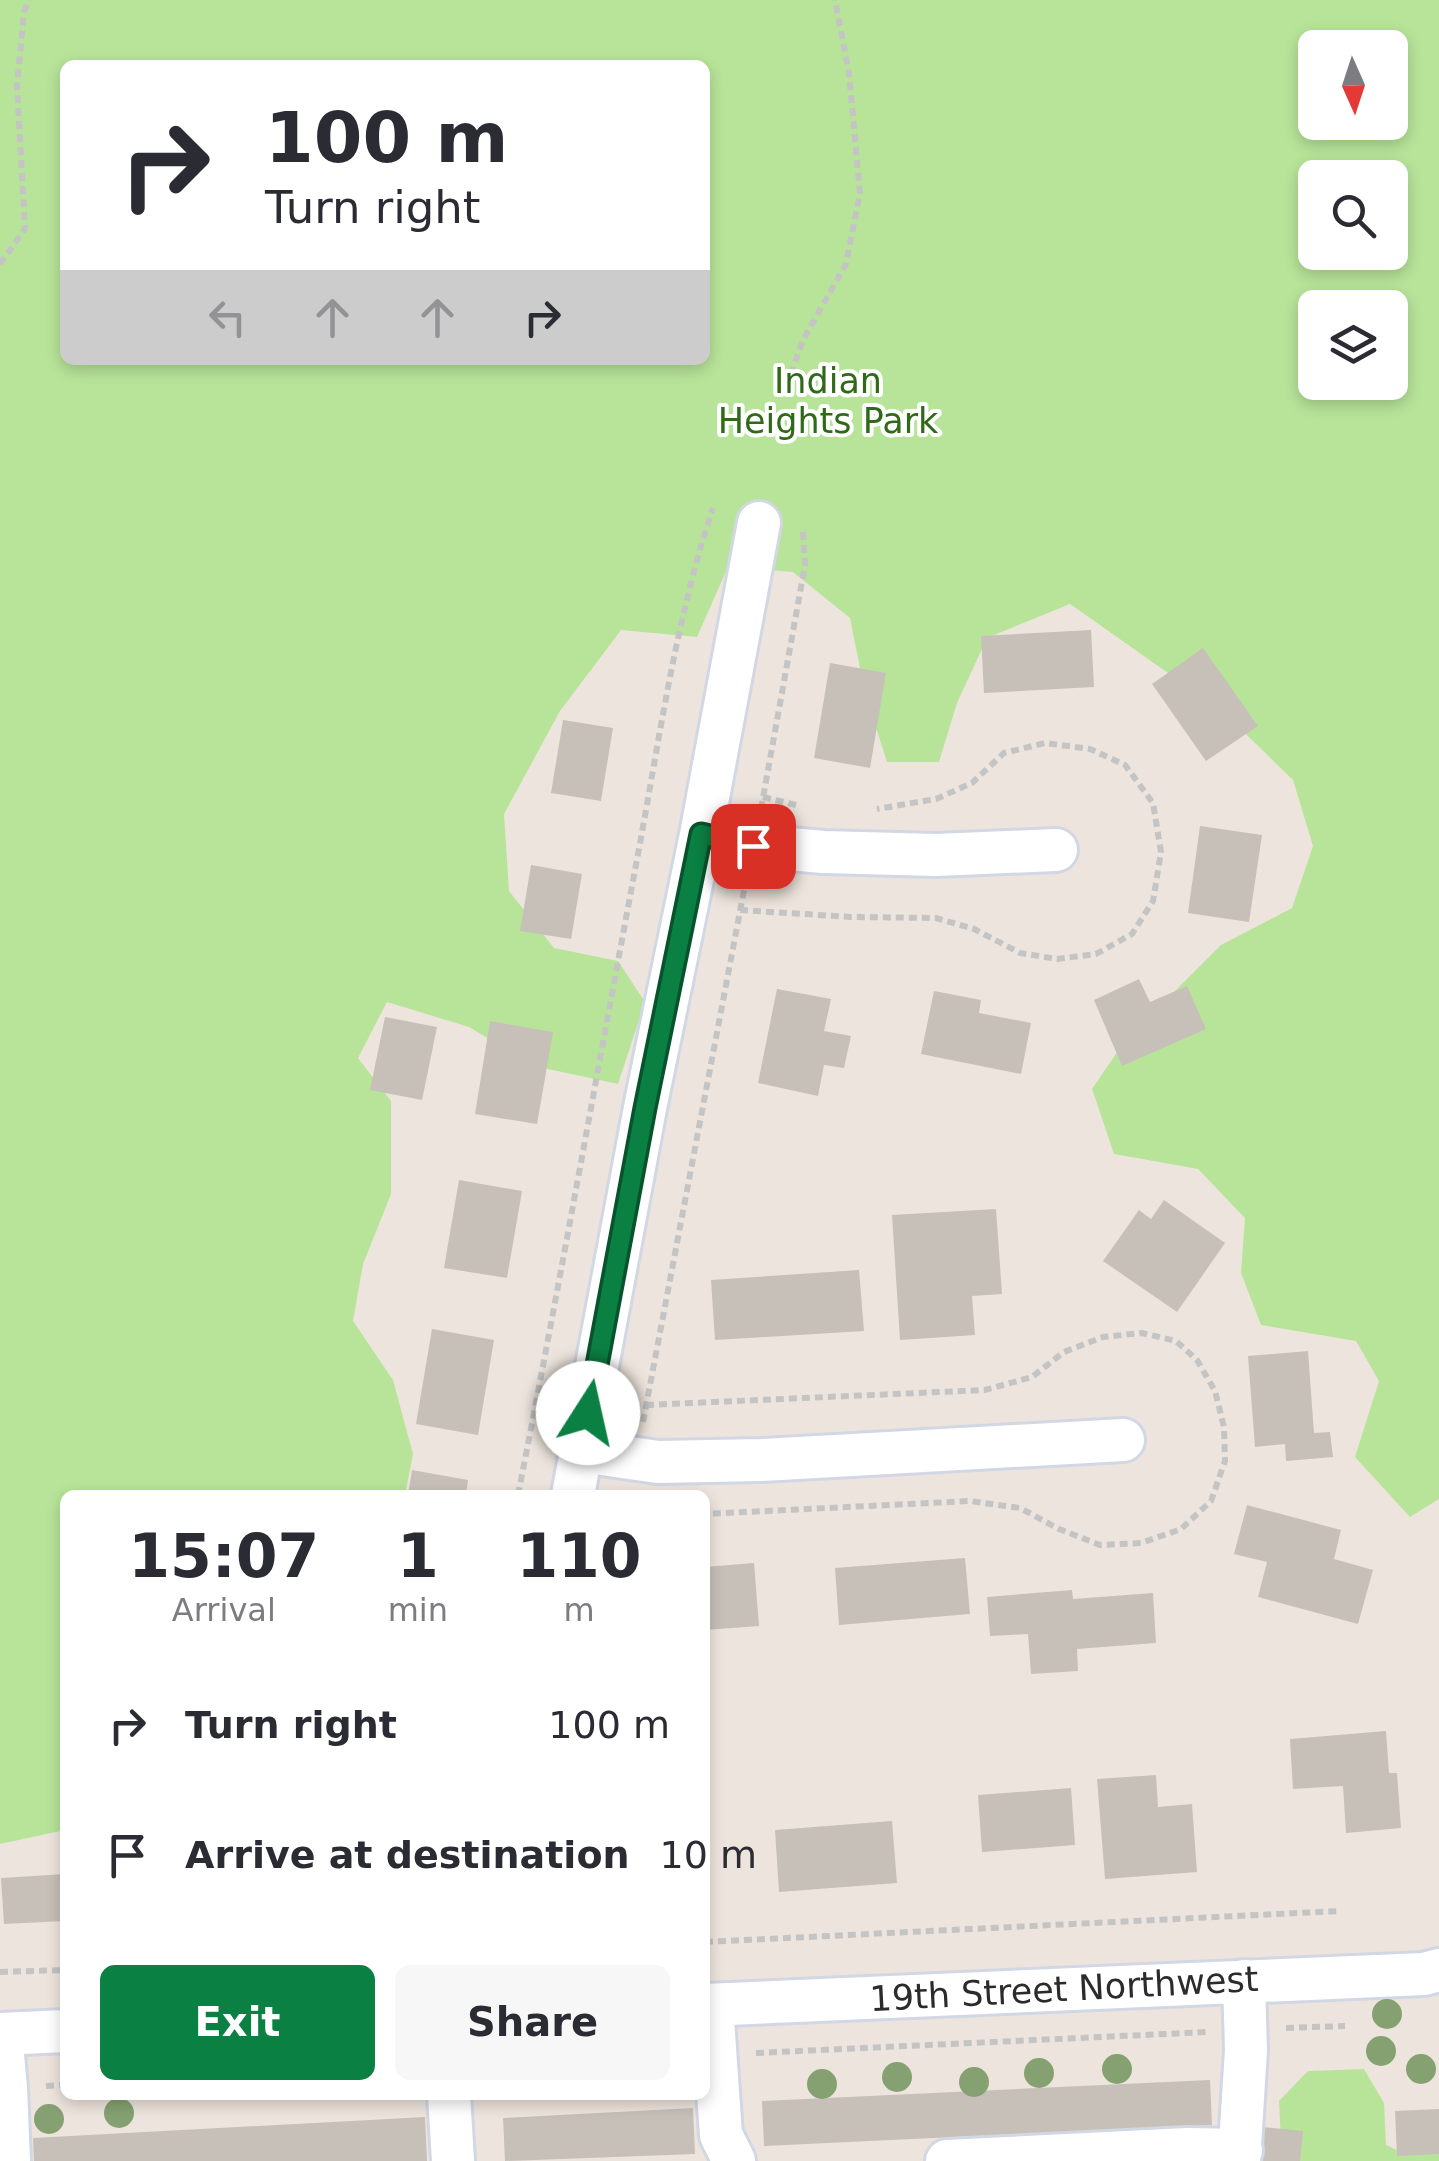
<!DOCTYPE html>
<html lang="en">
<head>
<meta charset="utf-8">
<style>
	:root { --surface:#fff; --page:#f7f7f7; --text:#2b2b33; --muted:#7c7c81; --accent:#0b8043 }
	body { margin:0; font-family:"DejaVu Sans",sans-serif; background:var(--page); color:var(--text); height:100vh; display:flex; flex-direction:column; font-size:38px; white-space:nowrap }
	* { box-sizing:border-box; margin:0 }
	p { font-size:32px; color:var(--muted) }
	.icon { flex:none; width:55px; height:55px; fill:none; stroke:currentColor; stroke-width:2; stroke-linecap:round; stroke-linejoin:round }
	.map { position:relative; flex:1; overflow:hidden }
	.panel { position:absolute; left:60px; top:1490px; width:650px; height:610px; display:flex; flex-direction:column; background:var(--surface); border-radius:15px; box-shadow:0 5px 15px #0003 }
	.panel>* { flex:none }
	.banner { position:absolute; left:60px; top:60px; width:650px; height:305px; border-radius:15px; box-shadow:0 5px 15px #0003; background:#fff; color:var(--text); overflow:hidden }
	.needle { width:65px; rotate:177deg }
	.tools { position:absolute; left:1298px; top:30px; display:grid; gap:20px }
	.tools a { display:grid; place-items:center; width:110px; height:110px; border-radius:15px; background:var(--surface); box-shadow:0 5px 15px #0003; font-size:50px }
	.pin { position:absolute; display:grid; place-items:center; width:85px; height:85px; color:#fff; margin:-42px; border-radius:20px; box-shadow:0 5px 15px #0006 }
	.me { position:absolute; width:110px; margin:-55px; rotate:10deg; stroke-linejoin:round; filter:drop-shadow(0 0 8px #0008) }
	.turn { display:flex; align-items:center; gap:35px; height:210px; padding:0 40px; font-size:45px }
	.turn .icon { width:130px; height:130px; stroke-width:2.5 }
	.turn b { display:block; font-size:70px; line-height:85px }
	.lanes { display:flex; align-items:center; height:95px; padding:0 40px; background:#0003; justify-content:center; gap:50px; direction:ltr }
	.lanes .off { opacity:.35 }
	.eta { display:flex; justify-content:space-evenly; align-items:center; height:170px; text-align:center }
	.eta b { font-size:60px; font-weight:800; line-height:70px }
	.cta { display:flex; gap:20px; margin-top:auto; padding:20px 40px }
	.cta a { flex:1; height:115px; border-radius:15px; background:var(--accent); color:#fff; font-size:40px; font-weight:800; line-height:115px; text-align:center }
	.cta a+a { background:var(--page); color:var(--text) }
	ul { padding:0; list-style:none }
	li { display:flex; align-items:center; gap:30px; height:130px; padding:0 40px }
	li div { flex:1 }
	li b { display:block; font-size:38px }
	li em { font-style:normal }
	.map>svg:first-child { display:block }
	.green { fill:#b8e499; fill-rule:evenodd }
	.building { fill:#c6c0b9 }
	.lines { fill:none; stroke-linecap:round; stroke-linejoin:round }
	.street-casing { stroke:#d2d7e4; stroke-width:48 }
	.path { stroke:#c4c4c4; stroke-width:6; stroke-dasharray:8 5; stroke-linecap:butt }
	.street { stroke:#fff; stroke-width:42 }
	.tree { fill:#85a171 }
	.route-casing { stroke:#07532c; stroke-width:25 }
	.route { stroke:#0b8043; stroke-width:18 }
	.labels { text-anchor:middle; stroke-width:8; stroke-linejoin:round; paint-order:stroke }
	.park-label { font-size:35px; fill:#306a19; stroke:#fff }
	.street-label { font-size:35px; fill:#2b2b2b; stroke:#fff }
</style>
</head>
<body>
<div class="map">
<svg width="1439" height="2161" viewBox="0 0 1439 2161">
	<rect width="100%" height="100%" fill="#ede5dd"/>
	<path class="green" d="M0 0H1439V1499L1410 1517 1355 1457 1379 1381 1356 1341 1261 1325 1241 1273 1245 1218 1198 1169 1114 1154 1092 1089 1124 1042 1221 945 1292 908 1313 846 1293 780 1222 711 1070 604 987 638 957 703 939 762H887L865 693 850 618 793 572 728 567 697 637 621 630 560 711 504 814 509 891 554 948 618 961 645 1002 618 1084 534 1066 469 1027 387 1002 358 1058 391 1101V1194L363 1264 353 1321 393 1380 413 1454 405 1495H65V1830L0 1844ZM1315 48H1390V122H1315ZM65 65H705V360H65ZM1315 178H1390V252H1315ZM1315 308H1390V382H1315Z
		M1364 2069 1384 2103 1386 2145 1407 2155 1439 2148V2161H1282L1279 2101 1308 2071Z"/>
	<path class="building" d="M1091 630 1094 687 984 693 981 636Z
		M1203 648 1258 726 1206 761 1152 684Z
		M830 663 886 673 870 768 814 758Z
		M563 720 613 728 601 801 551 793Z
		M1200 826 1262 835 1249 922 1188 913Z
		M531 865 582 874 571 939 520 931Z
		M1139 979 1150 1002 1187 986 1206 1029 1122 1066 1094 1000Z
		M777 989 831 999 824 1031 851 1036 844 1068 824 1065 818 1096 758 1083Z
		M934 991 981 1000 979 1013 1031 1023 1021 1074 921 1054Z
		M385 1017 437 1027 422 1100 370 1090Z
		M490 1021 553 1032 537 1124 475 1114Z
		M459 1180 522 1191 507 1278 444 1268Z
		M1164 1200 1225 1243 1177 1312 1103 1261 1139 1210 1151 1219Z
		M996 1209 1002 1294 972 1296 975 1335 900 1340 892 1215Z
		M859 1270 864 1331 715 1340 711 1280Z
		M432 1329 494 1340 478 1435 416 1424Z
		M1308 1351 1314 1433 1330 1432 1333 1457 1286 1461 1285 1444 1255 1447 1248 1356Z
		M412 1470 468 1480 466 1495H408Z
		M1247 1505 1341 1530 1334 1559 1373 1570 1358 1624 1258 1597 1267 1562 1234 1554Z
		M965 1558 970 1614 839 1625 835 1568Z
		M754 1563 759 1626 705 1630V1567Z
		M1072 1590 1073 1599 1153 1593 1156 1643 1077 1649 1078 1671 1031 1674 1028 1634 990 1636 987 1597Z
		M1386 1731 1389 1773H1397L1401 1828 1346 1833 1343 1786 1293 1789 1290 1739Z
		M1156 1775 1158 1807 1192 1804 1197 1872 1105 1879 1097 1779Z
		M1071 1788 1075 1845 982 1852 978 1795Z
		M892 1821 897 1883 779 1892 775 1830Z
		M65 1874V1921L4 1924 1 1878Z
		M1210 2080 1212 2125 764 2146 762 2101Z
		M693 2108 695 2154 505 2161 503 2118Z
		M1439 2109V2154L1397 2156 1395 2111Z
		M425 2117 427 2161H34L33 2138Z
		M1262 2127 1303 2131 1300 2161H1259Z"/>
	<g class="lines">
		<g class="street-casing">
			<path id="street" d="M701 835 757 846 823 852 936 855 1056 850
				M581 1451 658 1462 762 1460 1123 1440
				M573 1495 645 1108 701 835 759 523
				M705 2005 1424 1974 1439 1970
				M712 2005 721 2135 734 2161
				M0 2034 65 2031
				M1 2034 6 2088 9 2161
				M449 2095 453 2161
				M947 2161 1188 2149 1241 2150
				M1239 2161 1246 2050 1244 1981"/>
		</g>
		<path class="path" d="M0 264 25 229 17 86 24 12 29 0
			M791 374 803 340 846 264 860 193 849 73 835 0
			M763 797 796 805
			M761 809 805 565 803 530
			M740 910 851 917 936 918 974 929 1020 953 1057 959 1096 954 1132 934 1153 901 1161 852 1153 803 1125 765 1090 749 1045 743 1004 753 972 783 936 799 877 809
			M646 1405 985 1390 1032 1377 1064 1352 1103 1337 1142 1333 1176 1341 1197 1360 1215 1391 1224 1427 1225 1461 1211 1501 1181 1529 1141 1543 1100 1545 1059 1529 1020 1508 970 1501 705 1514
			M643 1422 745 885
			M518 1495C559 1287 596 1078 635 870 658 750 674 624 713 508
			M705 1942 1339 1911
			M0 1972 65 1970
			M1286 2028 1345 2026
			M756 2053 1208 2032
			M46 2086 65 2085"/>
		<use href="#street" class="street"/>
	</g>
	<g class="tree">
		<circle cx="1387" cy="2014" r="15"/>
		<circle cx="1381" cy="2051" r="15"/>
		<circle cx="1117" cy="2069" r="15"/>
		<circle cx="1421" cy="2069" r="15"/>
		<circle cx="1039" cy="2073" r="15"/>
		<circle cx="897" cy="2077" r="15"/>
		<circle cx="974" cy="2082" r="15"/>
		<circle cx="822" cy="2084" r="15"/>
		<circle cx="119" cy="2113" r="15"/>
		<circle cx="49" cy="2119" r="15"/>
	</g>
	<g class="lines">
		<g class="route-casing">
			<path id="route" d="M588 1413 645 1108 701 834 753 846"/>
		</g>
		<use href="#route" class="route"/>
	</g>
	<g class="labels">
		<g class="park-label">
			<text x="828" y="393">Indian<tspan x="828" dy="40">Heights Park</tspan></text>
		</g>
		<g class="street-label">
			<text transform="translate(1064 1989) rotate(-3)" y="12">19th Street Northwest</text>
		</g>
	</g>
</svg>
<div class="tools">
<a><svg class="needle" viewBox="-14 -14 28 28"><path d="M0-13l5 13h-10z" fill="#e53935"/><path d="M0 13l5-13h-10z" fill="#7c7c81"/></svg></a>
<a><svg class="icon" aria-label="search" viewBox="0 0 24 24"><circle cx="10" cy="10" r="6"/><path d="M15 15l6 6"/></svg></a>
<a><svg class="icon" aria-label="layers" viewBox="0 0 24 24"><path d="M12 4l9 5-9 5-9-5zM3 14l9 5 9-5"/></svg></a>
</div>
<div class="pin" style="left:753px;top:846px;background:#d93025"><svg class="icon" aria-label="arrive" viewBox="0 0 24 24"><path d="M6 21V4h12l-3 4 3 4H6"/></svg></div>
<svg class="me" style="left:588px;top:1413px" viewBox="-20 -20 40 40"><circle r="19" fill="#fff"/><path d="M0-13L10 11 0 6-10 11z" fill="#0b8043"/></svg>
<div class="banner">
<div class="turn"><svg class="icon" aria-label="right" viewBox="0 0 24 24"><path d="M7 20v-9h11M14 6l5 5-5 5"/></svg><div><b>100 m</b>Turn right</div></div>
<div class="lanes"><svg class="icon off" aria-label="left" viewBox="0 0 24 24"><path d="M17 20v-9H6M10 6l-5 5 5 5"/></svg><svg class="icon off" aria-label="ahead" viewBox="0 0 24 24"><path d="M12 20V5M6 11l6-6 6 6"/></svg><svg class="icon off" aria-label="ahead" viewBox="0 0 24 24"><path d="M12 20V5M6 11l6-6 6 6"/></svg><svg class="icon" aria-label="right" viewBox="0 0 24 24"><path d="M7 20v-9h11M14 6l5 5-5 5"/></svg></div>
</div>
<section class="panel">
<div class="eta">
<div><b>15:07</b><p>Arrival</p></div>
<div><b>1</b><p>min</p></div>
<div><b>110</b><p>m</p></div>
</div>
<ul>
<li><svg class="icon" aria-label="right" viewBox="0 0 24 24"><path d="M7 20v-9h11M14 6l5 5-5 5"/></svg><div><b>Turn right</b></div><em>100 m</em></li>
<li><svg class="icon" aria-label="arrive" viewBox="0 0 24 24"><path d="M6 21V4h12l-3 4 3 4H6"/></svg><div><b>Arrive at destination</b></div><em>10 m</em></li>
</ul>
<div class="cta"><a>Exit</a><a>Share</a></div>
</section>
</div>
</body>
</html>
